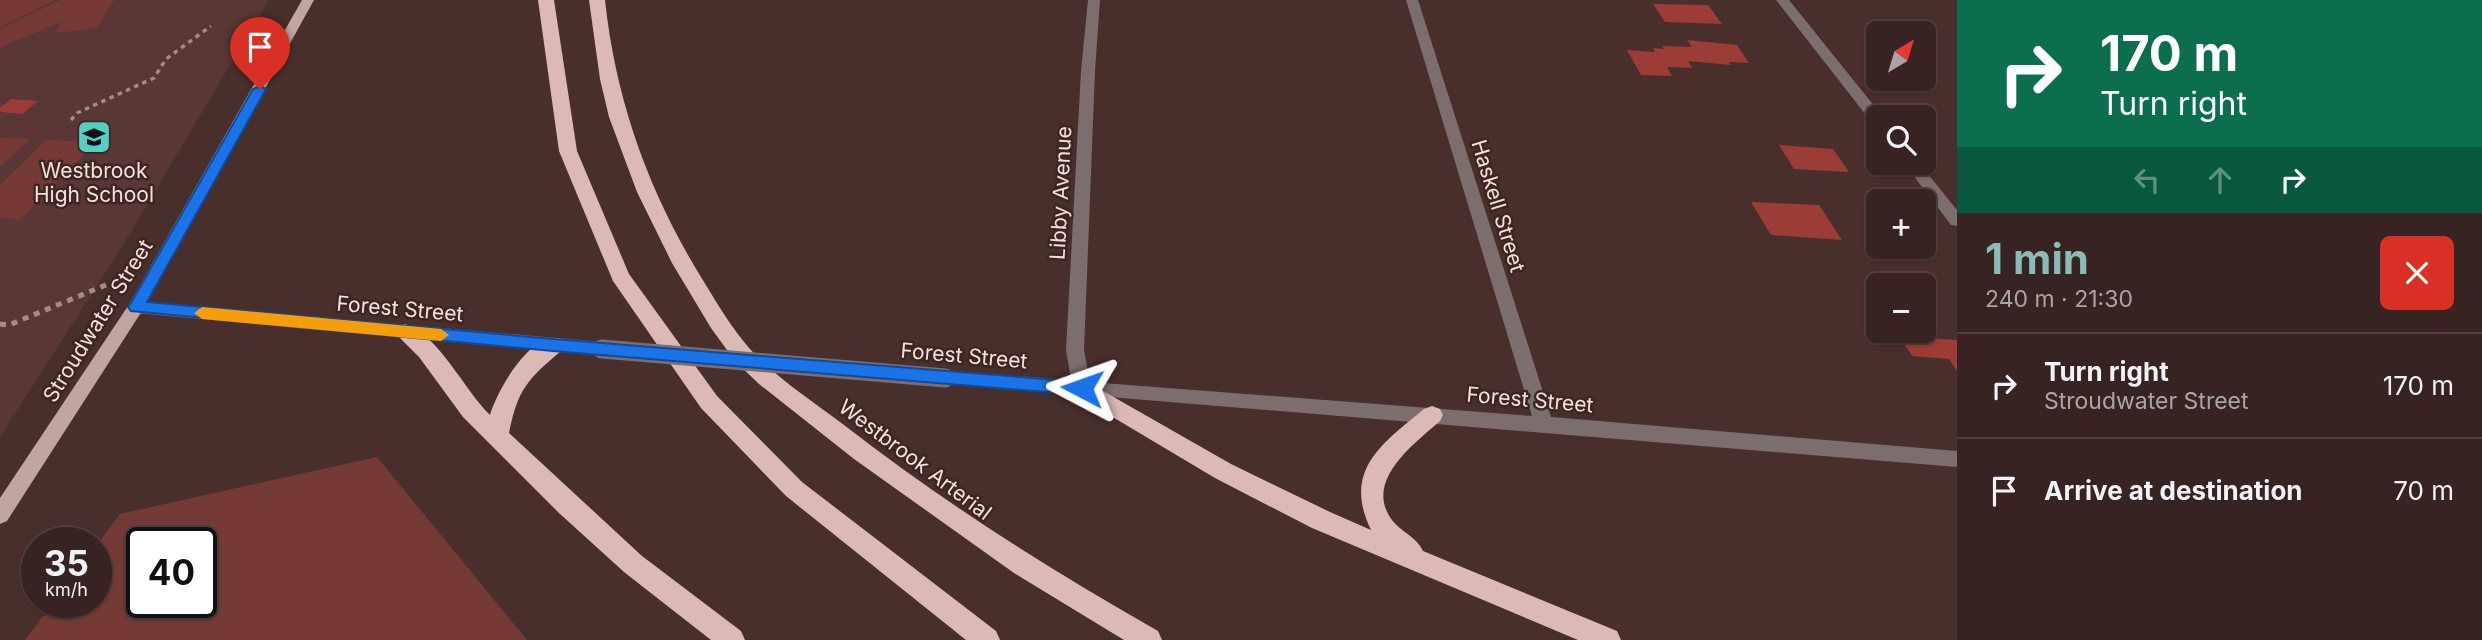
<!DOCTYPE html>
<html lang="en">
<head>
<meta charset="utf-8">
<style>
	:root { --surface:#372321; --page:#422f2e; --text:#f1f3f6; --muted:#aaa4a5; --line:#51403f; --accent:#8bbbb9 }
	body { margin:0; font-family:Inter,sans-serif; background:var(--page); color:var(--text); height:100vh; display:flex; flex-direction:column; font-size:26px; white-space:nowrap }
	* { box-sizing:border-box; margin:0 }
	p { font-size:23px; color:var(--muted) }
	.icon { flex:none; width:38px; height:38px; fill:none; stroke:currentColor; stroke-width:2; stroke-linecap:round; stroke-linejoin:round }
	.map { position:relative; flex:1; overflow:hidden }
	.sheet { display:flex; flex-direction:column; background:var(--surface); width:525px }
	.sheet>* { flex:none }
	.top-card { background:#0b6e4f; color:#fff; overflow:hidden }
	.needle { width:46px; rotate:38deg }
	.controls { position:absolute; left:1866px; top:21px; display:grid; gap:14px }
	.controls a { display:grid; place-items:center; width:70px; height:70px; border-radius:10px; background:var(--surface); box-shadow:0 2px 5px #0004,0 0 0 2px var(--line); font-size:35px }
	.speed { position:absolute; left:21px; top:527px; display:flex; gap:14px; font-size:35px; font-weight:700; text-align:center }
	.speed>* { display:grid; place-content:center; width:91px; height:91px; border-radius:50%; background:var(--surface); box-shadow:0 2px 5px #0004,0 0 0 2px var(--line); line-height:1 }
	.speed small { font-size:18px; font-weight:400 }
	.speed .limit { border:4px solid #111; border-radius:10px; background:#fff; color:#111 }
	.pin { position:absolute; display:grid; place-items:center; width:60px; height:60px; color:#fff; margin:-72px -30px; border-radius:50% 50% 50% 0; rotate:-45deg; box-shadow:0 0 7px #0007 }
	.pin .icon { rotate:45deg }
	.me { position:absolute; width:77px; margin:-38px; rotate:274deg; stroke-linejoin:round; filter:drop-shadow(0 0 5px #0008) }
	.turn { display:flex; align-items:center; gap:24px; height:147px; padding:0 28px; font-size:32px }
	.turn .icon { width:91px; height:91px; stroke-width:2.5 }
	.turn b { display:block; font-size:49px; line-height:60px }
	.lanes { display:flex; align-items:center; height:66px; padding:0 28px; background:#0003; justify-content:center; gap:35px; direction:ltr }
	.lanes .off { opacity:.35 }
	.round { display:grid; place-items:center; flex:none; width:74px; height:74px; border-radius:10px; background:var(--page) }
	.summary { display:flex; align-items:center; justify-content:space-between; height:119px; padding:0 28px }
	h1 { font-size:42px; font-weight:700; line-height:52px; color:var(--accent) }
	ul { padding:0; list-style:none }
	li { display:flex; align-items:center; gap:21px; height:105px; padding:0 28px; border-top:2px solid var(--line) }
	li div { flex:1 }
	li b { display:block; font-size:26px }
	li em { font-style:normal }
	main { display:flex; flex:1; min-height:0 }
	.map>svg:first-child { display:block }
	.built { fill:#583734 }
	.green { fill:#753a35; fill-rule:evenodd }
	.building { fill:#9b3c36 }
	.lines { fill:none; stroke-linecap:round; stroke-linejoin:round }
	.path-far1 { stroke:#a28c8a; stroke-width:3.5; stroke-dasharray:4.5 4.5; stroke-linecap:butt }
	.path { stroke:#a28c8a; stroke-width:5; stroke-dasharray:6 6; stroke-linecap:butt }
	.minor { fill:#7c6e6c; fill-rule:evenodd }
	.major { fill:#c0a5a1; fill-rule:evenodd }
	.highway { fill:#dbbab6; fill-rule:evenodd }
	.minor-bridge { stroke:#7c6e6c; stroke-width:19 }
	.route { fill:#1a73e8; stroke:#114b97; stroke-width:2 }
	.slow { fill:#f59e0b }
	.labels { text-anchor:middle; stroke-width:5; stroke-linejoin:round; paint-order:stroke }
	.poi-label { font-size:21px; fill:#f3e1df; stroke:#3e2522 }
	.street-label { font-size:21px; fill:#f3e1df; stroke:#3e2522 }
</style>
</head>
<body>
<main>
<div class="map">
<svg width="1957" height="640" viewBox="0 0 1957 640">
	<rect width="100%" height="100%" fill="#492f2c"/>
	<path class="built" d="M0 0H269L123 245 0 437Z"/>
	<path class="green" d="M0 0H55L0 27Z
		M60 0H114L97 28 55 33 61 22 0 47V29Z
		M0 137 30 139 0 167Z
		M46 140 96 142 20 220 0 218V185Z
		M377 457 527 640H25L54 602H96V546L120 514ZM201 542V602H142V542Z"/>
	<path class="building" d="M1653 4 1708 5 1722 24 1665 22Z
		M1687 40 1737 45 1749 63 1729 62 1731 65 1688 61 1692 68 1667 67 1672 76 1641 75 1627 50 1655 52 1653 48 1664 49 1662 46 1692 47Z
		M11 99 38 101 22 114 0 112V108Z
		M1779 145 1833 149 1849 172 1794 169Z
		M1751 202 1819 205 1842 240 1771 235Z
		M1899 336 1957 340V371L1949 359 1912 356Z"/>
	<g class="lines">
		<path class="path-far1" d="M71 120 77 113 154 78 166 59 211 26"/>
		<path class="path" d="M0 324 9 325 113 282H120"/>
		<path class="minor" d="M1088 0H1100L1095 71 1084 350 1090 382 1532 416 1406 0H1418L1551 417 1957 451V467L939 383 936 378 939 373 945 371 1071 380 1066 350 1081 71Z
			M1776 0H1789L1883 117H1878V125L1873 124Z
			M1904 163H1919L1957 210V226L1951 225Z
			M136 301 602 342 608 344 611 349 608 354 602 356 136 313 130 311 127 307 130 303Z"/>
		<path class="major" d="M302 0H314L142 311 7 521 0 524V498L130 303Z"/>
		<path class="highway" d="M538 0H554L577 151 629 274 717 396 802 482 996 631 1000 640H966L786 496 701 408 613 281 559 151Z
			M589 0H605C616 103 650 195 704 282 718 305 732 328 749 348 776 378 812 401 844 425 943 502 1049 569 1158 631L1162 640H1124L1014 573 854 459 759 384 735 361 711 328 672 263 637 192 609 117 600 79Z
			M405 324C439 335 464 390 490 415 497 391 531 330 561 339L564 345 561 351C527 380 518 389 509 433L642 556 741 631 745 640H711L624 572 559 513 463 417 419 357 394 332 398 326Z
			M1082 379 1231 464 1330 512 1371 530C1342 470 1382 444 1424 409L1432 406 1440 409 1443 415 1440 421C1414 444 1363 481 1392 520 1401 532 1417 537 1423 551L1617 631 1621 640H1578L1312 528 1215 478 1074 394 1071 388 1074 382Z"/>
		<path class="minor-bridge" d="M602 349 945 378"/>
	</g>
	<path class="route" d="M260 86 266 89 147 302 553 339 1082 382 1088 384 1091 388 1088 393 1082 395 553 351 131 311 128 307 131 303 253 89Z"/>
	<path class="slow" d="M202 307 441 329 449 335 441 341 202 319 194 313Z"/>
	<defs>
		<g id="school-square" transform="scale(1.75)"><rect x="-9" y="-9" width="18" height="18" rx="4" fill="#55cec5" stroke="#3e2522"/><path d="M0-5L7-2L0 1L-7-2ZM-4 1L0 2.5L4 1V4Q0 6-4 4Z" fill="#111"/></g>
	</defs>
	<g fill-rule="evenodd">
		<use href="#school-square" x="94" y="137"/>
	</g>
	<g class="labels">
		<g class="poi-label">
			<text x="94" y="178">Westbrook<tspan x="94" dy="24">High School</tspan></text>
		</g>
		<g class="street-label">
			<text transform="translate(1061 193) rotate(-87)" y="7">Libby Avenue</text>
			<text transform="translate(1498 206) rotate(73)" y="7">Haskell Street</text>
			<text transform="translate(400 309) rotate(5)" y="7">Forest Street</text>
			<text transform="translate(98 321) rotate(-58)" y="7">Stroudwater Street</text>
			<text transform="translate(964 356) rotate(5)" y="7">Forest Street</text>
			<text transform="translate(1530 400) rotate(5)" y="7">Forest Street</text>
			<text transform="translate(915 460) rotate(37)" y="7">Westbrook Arterial</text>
		</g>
	</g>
</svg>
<div class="controls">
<a><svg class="needle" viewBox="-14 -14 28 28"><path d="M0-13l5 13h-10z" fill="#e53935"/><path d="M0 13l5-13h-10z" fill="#aaa4a5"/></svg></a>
<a><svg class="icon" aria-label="search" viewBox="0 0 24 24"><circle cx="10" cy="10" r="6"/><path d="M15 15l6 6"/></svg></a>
<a>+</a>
<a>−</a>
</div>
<div class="speed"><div>35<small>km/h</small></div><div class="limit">40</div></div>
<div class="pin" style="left:260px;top:89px;background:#d93025"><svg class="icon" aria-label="arrive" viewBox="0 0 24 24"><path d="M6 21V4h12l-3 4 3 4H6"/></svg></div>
<svg class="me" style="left:1082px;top:388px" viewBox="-20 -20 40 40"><path d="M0-17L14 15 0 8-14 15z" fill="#1a73e8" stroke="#fff" stroke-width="4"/></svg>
</div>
<section class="sheet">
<div class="top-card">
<div class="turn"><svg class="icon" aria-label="right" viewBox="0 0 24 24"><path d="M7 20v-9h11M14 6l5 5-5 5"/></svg><div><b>170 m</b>Turn right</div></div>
<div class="lanes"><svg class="icon off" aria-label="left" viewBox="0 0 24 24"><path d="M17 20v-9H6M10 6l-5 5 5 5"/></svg><svg class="icon off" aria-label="ahead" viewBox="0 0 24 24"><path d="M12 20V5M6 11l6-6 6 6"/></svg><svg class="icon" aria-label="right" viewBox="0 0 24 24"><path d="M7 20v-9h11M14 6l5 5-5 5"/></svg></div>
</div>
<div class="summary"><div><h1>1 min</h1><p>240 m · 21:30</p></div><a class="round" style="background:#d93025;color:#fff"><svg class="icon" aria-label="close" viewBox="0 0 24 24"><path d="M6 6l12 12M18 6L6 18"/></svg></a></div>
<ul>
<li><svg class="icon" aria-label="right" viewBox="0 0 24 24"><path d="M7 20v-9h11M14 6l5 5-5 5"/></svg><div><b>Turn right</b><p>Stroudwater Street</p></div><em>170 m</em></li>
<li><svg class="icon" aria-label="arrive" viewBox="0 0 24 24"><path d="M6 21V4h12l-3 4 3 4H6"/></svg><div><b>Arrive at destination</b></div><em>70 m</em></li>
</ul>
</section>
</main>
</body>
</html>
